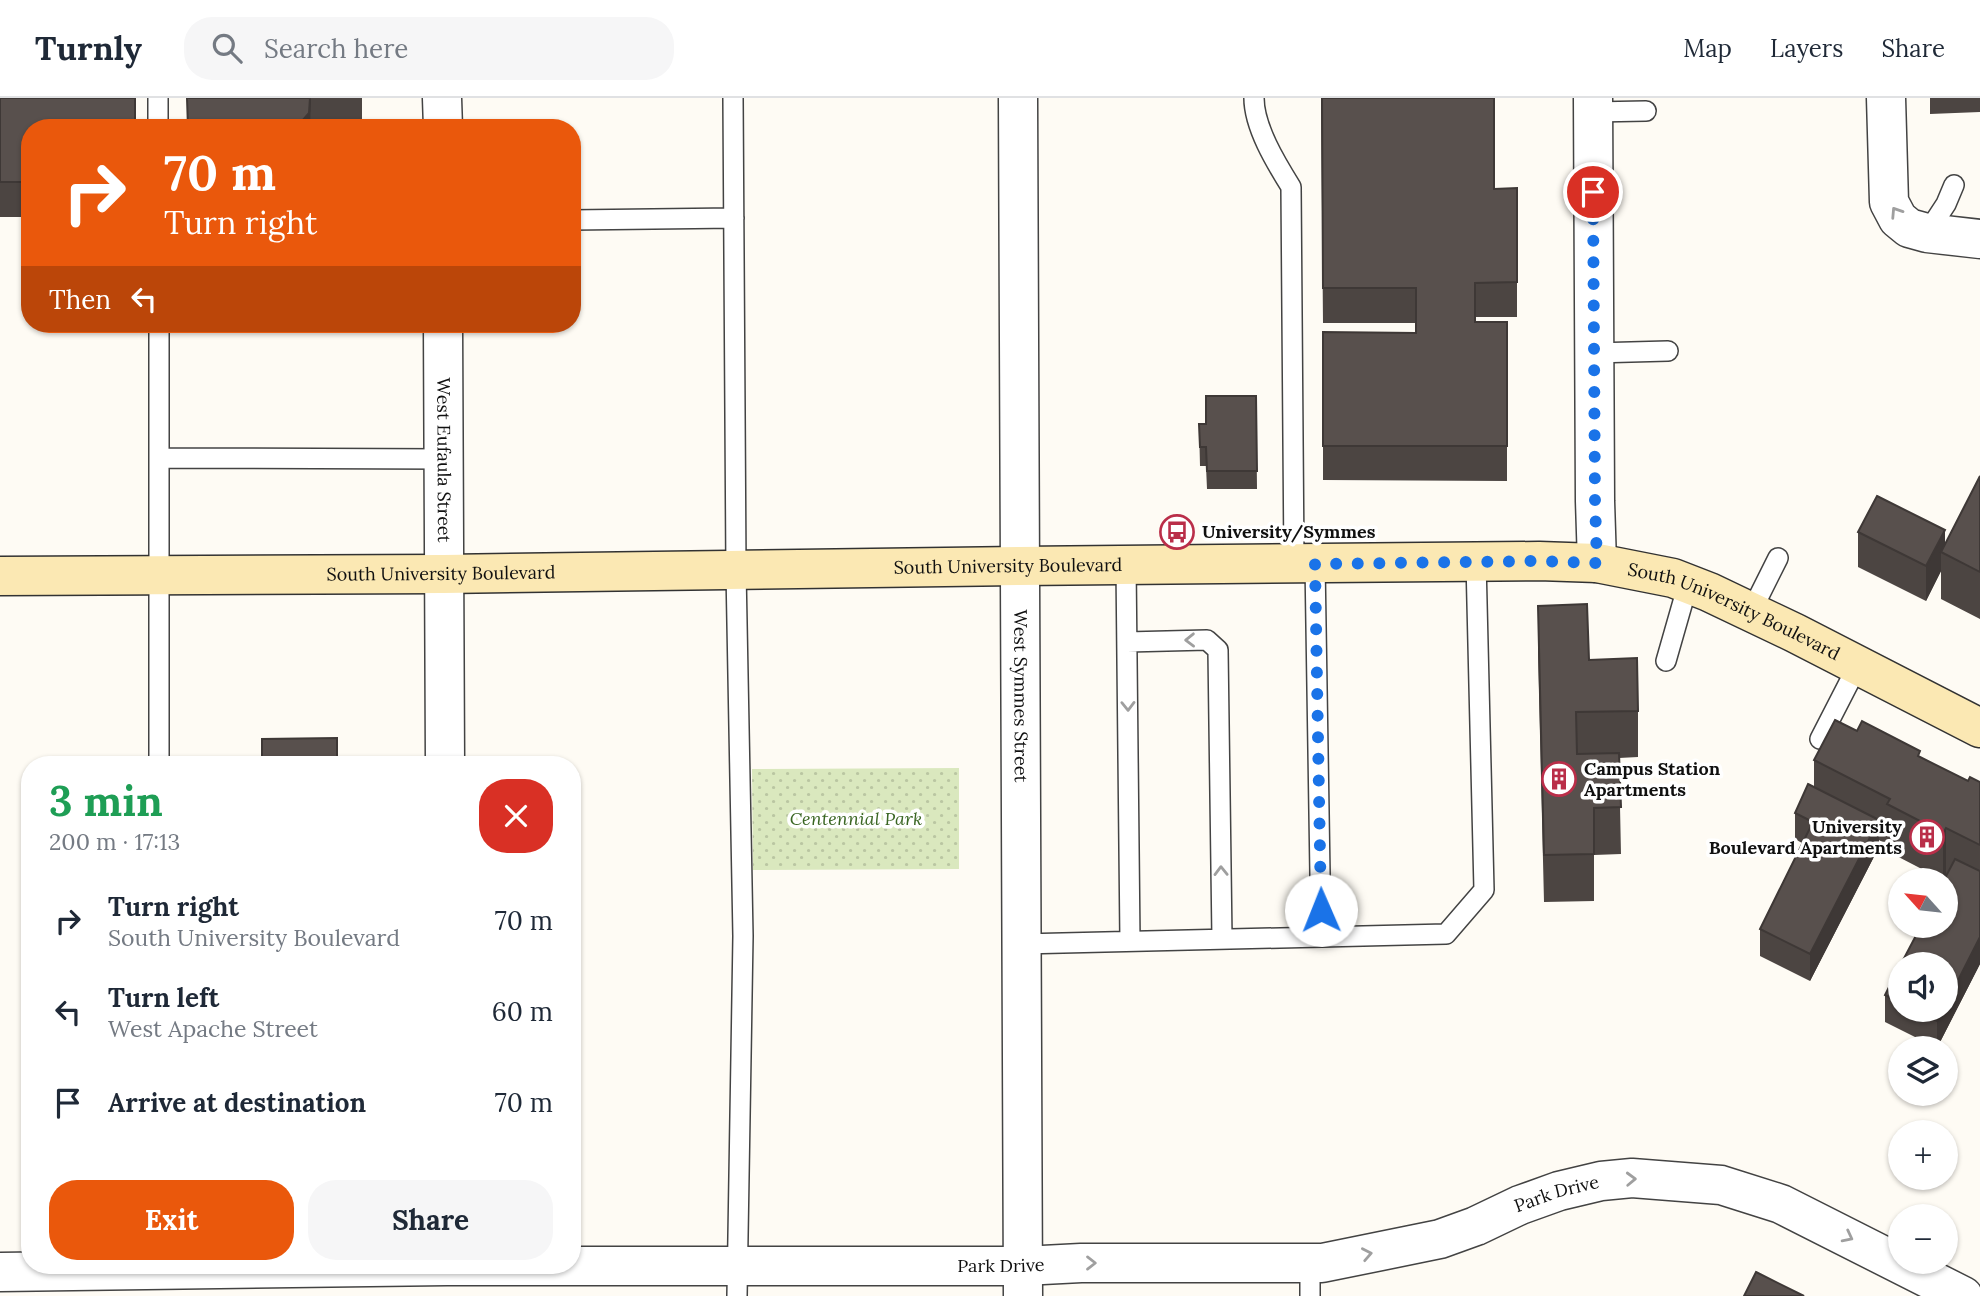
<!DOCTYPE html>
<html lang="en">
<head>
<meta charset="utf-8">
<style>
	:root { --surface:#fff; --page:#f6f6f7; --text:#1f2937; --muted:#747a83; --line:#e0e1e3; --accent:#ea580c }
	body { margin:0; font-family:Lora,serif; background:var(--page); color:var(--text); height:100vh; display:flex; flex-direction:column; font-size:26px; white-space:nowrap }
	* { box-sizing:border-box; margin:0 }
	p { font-size:23px; color:var(--muted) }
	.icon { flex:none; width:38px; height:38px; fill:none; stroke:currentColor; stroke-width:2; stroke-linecap:round; stroke-linejoin:round }
	.map { position:relative; flex:1; overflow:hidden }
	.details { position:absolute; left:21px; top:658px; width:560px; height:518px; display:flex; flex-direction:column; background:var(--surface); border-radius:28px; box-shadow:0 2px 5px #0004 }
	.details>* { flex:none }
	.hud { position:absolute; left:21px; top:21px; width:560px; height:214px; border-radius:28px; box-shadow:0 2px 5px #0004; background:#ea580c; color:#fff; overflow:hidden }
	.needle { width:46px; rotate:297deg }
	.controls { position:absolute; left:1888px; top:770px; display:grid; gap:14px }
	.controls a { display:grid; place-items:center; width:70px; height:70px; border-radius:50%; background:var(--surface); box-shadow:0 2px 5px #0004; font-size:35px }
	.pin { position:absolute; display:grid; place-items:center; width:60px; height:60px; color:#fff; margin:-30px; border:4px solid #fff; border-radius:50%; box-shadow:0 2px 7px #0007 }
	.me { position:absolute; width:77px; margin:-38px; rotate:359deg; stroke-linejoin:round; filter:drop-shadow(0 0 5px #0008) }
	.turn { display:flex; align-items:center; gap:24px; height:147px; padding:0 28px; font-size:32px }
	.turn .icon { width:91px; height:91px; stroke-width:2.5 }
	.turn b { display:block; font-size:49px; line-height:60px }
	.then { display:flex; align-items:center; height:66px; padding:0 28px; background:#0003; gap:14px; font-size:26px }
	.round { display:grid; place-items:center; flex:none; width:74px; height:74px; border-radius:28px; background:var(--page) }
	.head { display:flex; align-items:center; justify-content:space-between; height:119px; padding:0 28px }
	h1 { font-size:42px; font-weight:700; line-height:52px; color:#1e9e55 }
	.action { display:flex; gap:14px; margin-top:auto; padding:14px 28px }
	.action a { flex:1; height:80px; border-radius:28px; background:var(--accent); color:#fff; font-size:28px; font-weight:700; line-height:80px; text-align:center }
	.action a+a { background:var(--page); color:var(--text) }
	ul { padding:0; list-style:none }
	li { display:flex; align-items:center; gap:21px; height:91px; padding:0 28px }
	li div { flex:1 }
	li b { display:block; font-size:26px }
	li em { font-style:normal }
	header { display:flex; align-items:center; gap:42px; box-sizing:border-box; height:98px; padding:0 35px; background:var(--surface); border-bottom:2px solid var(--line) }
	header strong { font-size:33px }
	nav { display:flex; gap:38px; margin-inline-start:auto; font-size:24px }
	.search { width:490px; height:63px; background:var(--page); display:flex; align-items:center; gap:18px; box-sizing:border-box; padding:0 24px; border-radius:28px; color:var(--muted); font-size:26px }
	.map>svg:first-child { display:block }
	.park { fill:url(#park-dots) }
	.lines { fill:none; stroke-linecap:round; stroke-linejoin:round }
	.lane-casing { stroke:#434343; stroke-width:22 }
	.street-casing { stroke:#434343; stroke-width:41 }
	.secondary-casing { stroke:#323232; stroke-width:41 }
	.lane { stroke:#fff; stroke-width:19 }
	.street { stroke:#fff; stroke-width:38 }
	.secondary { stroke:#fbe8b3; stroke-width:38 }
	.wall { fill:#4c4542 }
	.shaded-wall { fill:#3e3836 }
	.building { fill:#58504d; stroke:#3e3836; stroke-width:2 }
	.oneway { stroke:#9f9f9f }
	.route { stroke:#1a73e8; stroke-width:12; stroke-dasharray:0 21.6 }
	.labels { text-anchor:middle; stroke-width:7; stroke-linejoin:round; paint-order:stroke }
	.street-label { font-size:18px; fill:#101010; stroke:#fff }
	.poi-label { font-size:18px; font-weight:bold; fill:#101010; stroke:#fff; text-anchor:start }
	.park-label { font-size:18px; font-style:italic; fill:#3a6623; stroke:#fff }
</style>
</head>
<body>
<header>
<strong>Turnly</strong>
<div class="search"><svg class="icon" aria-label="search" viewBox="0 0 24 24"><circle cx="10" cy="10" r="6"/><path d="M15 15l6 6"/></svg>Search here</div>
<nav><a>Map</a><a>Layers</a><a>Share</a></nav>
</header>
<div class="map">
<svg width="1980" height="1198" viewBox="0 0 1980 1198">
	<defs>
		<pattern id="park-dots" width="8" height="8" patternUnits="userSpaceOnUse" patternTransform="scale(1.75)"><rect width="8" height="8" fill="#dae8be"/><path d="M2 2h.1M6 6h.1" fill="none" stroke="#bac6a2" stroke-width="1.8" stroke-linecap="round"/></pattern>
	</defs>
	<rect width="100%" height="100%" fill="#fefbf4"/>
	<path class="park" d="M959 670V771L753 772 752 671Z"/>
	<g class="lines">
		<g class="lane-casing">
			<path id="lane" d="M158 0V30
				M733 0 736 473 743 838 737 1198
				M1254 0C1254 29 1276 65 1291 89L1294 466
				M1593 14 1646 13
				M572 122 734 120
				M1927 135 1946 106 1954 87
				M159 226V667
				M1594 255 1668 253
				M159 360 444 361
				M1315 465 1321 839
				M1126 467 1130 843
				M1751 514 1778 460
				M1127 544 1207 542 1218 552 1222 841
				M1666 563 1688 486
				M1820 641 1858 567
				M1021 846 1446 836 1484 792 1476 464
				M1310 1165V1198"/>
		</g>
		<g class="street-casing">
			<g id="street">
				<path d="M442 0 443 30"/>
				<path id="s1" d="M1018 0 1023 1198"/>
				<path d="M1593 0 1595 403 1597 465"/>
				<path d="M1886 0 1889 104 1898 121 1909 130 1927 135 1980 141"/>
				<path id="s2" d="M443 226 445 667"/>
				<path id="s3" d="M0 1174 447 1168H1023L1081 1165H1322L1440 1141 1476 1128 1520 1107 1559 1093 1601 1083 1632 1080 1721 1087 1781 1106 1963 1198"/>
			</g>
		</g>
		<g class="secondary-casing">
			<g id="secondary">
				<path id="s4" d="M0 478 444 476 1019 468 1539 463 1597 465 1673 480 1709 494 1795 535 1980 630"/>
			</g>
		</g>
		<use href="#lane" class="lane"/>
		<use href="#street" class="street"/>
		<use href="#secondary" class="secondary"/>
	</g>
	<path class="wall" d="M0 0 30 30V119H0Z
		M187 0H362V25L311 24Z
		M1321 0 1494 91 1517 90V219H1475V224H1507V383L1323 382V234L1416 235V225H1323Z
		M1930 0H1980V14L1930 16Z
		M1256 298 1257 391H1207L1206 368H1200L1199 326H1206Z
		M1980 378V521L1941 501V473L1926 503 1858 469V434L1945 447Z
		M1538 508 1638 613V659L1619 660 1621 756 1594 757V803L1544 804 1538 555Z
		M1857 633 1920 659 1968 683 1980 684V866L1937 950 1885 924V897L1900 867V912H1946V777L1943 782 1887 753V747L1879 742V749L1810 883 1760 858V831L1802 745 1795 741V715L1814 689V662Z"/>
	<path class="shaded-wall" d="M311 0 310 30H296Z
		M1945 432V456L1941 454V473L1926 503V468Z
		M1879 722V749L1810 883V856Z
		M1946 730V777L1943 782V735Z
		M1980 839V866L1937 950V923L1943 912H1946V906Z"/>
	<path class="building" d="M0 0H135V30H30V84H0Z
		M187 0H310L309 15 296 30H188Z
		M1322 0H1494V91L1517 90V184L1475 185V224H1507V348H1323V234L1416 235V190H1323Z
		M1206 298H1256L1257 373H1207L1206 349H1200L1199 326H1206Z
		M1980 378V474L1941 454Z
		M1877 398 1945 432 1926 468 1858 434Z
		M1587 506 1589 562 1637 560 1638 613 1576 614 1577 656 1619 655 1621 709 1594 710V756L1544 757 1538 508Z
		M1835 622 1857 633 1862 623 1920 653 1918 658 1968 683 1970 679 1980 684V747L1946 730 1943 735 1887 706 1890 701 1814 662Z
		M337 640V667H262V641Z
		M1808 686 1879 722 1810 856 1760 831 1813 724 1795 715Z
		M1955 761 1980 773V839L1946 906V866H1901L1921 828H1946V782H1944Z
		M1900 867V905L1885 897Z
		M1915 912H1943L1937 923Z
		M1756 1174 1804 1198H1744Z"/>
	<defs><path id="oneway-chevron" d="M-2-3.5L2.5 0L-2 3.5" fill="none" stroke-width="1.6" stroke-linecap="round" stroke-linejoin="round" transform="scale(1.75)"/></defs>
	<g class="oneway">
		<use href="#oneway-chevron" transform="translate(1896 114) rotate(-123)"/>
		<use href="#oneway-chevron" transform="translate(1190 542) rotate(179)"/>
		<use href="#oneway-chevron" transform="translate(1128 608) rotate(89)"/>
		<use href="#oneway-chevron" transform="translate(1221 773) rotate(-91)"/>
		<use href="#oneway-chevron" transform="translate(1631 1081) rotate(-2)"/>
		<use href="#oneway-chevron" transform="translate(1848 1139) rotate(27)"/>
		<use href="#oneway-chevron" transform="translate(1367 1156) rotate(-11)"/>
		<use href="#oneway-chevron" transform="translate(1091 1165)"/>
	</g>
	<g class="lines">
		<path class="route" d="M1321 812 1315 466 1539 463 1597 465 1595 403 1593 94"/>
	</g>
	<defs>
		<g id="bus-ring" transform="scale(1.75)"><circle r="9.5" fill="#fff" stroke="#ba2e49" stroke-width="1.5"/><path d="M-5-6H5V4H4V6H2V4H-2V6H-4V4H-5ZM-3.5-4V0h7V-4ZM-3.5 1.2v1.5H-2V1.2ZM2 1.2v1.5H3.5V1.2Z" fill="#ba2e49"/></g>
		<g id="building-ring" transform="scale(1.75)"><circle r="9.5" fill="#fff" stroke="#ba2e49" stroke-width="1.5"/><path d="M-4-6H4V6H1V3H-1V6H-4ZM-2.5-4.3h1.7v1.8h-1.7ZM.8-4.3h1.7v1.8H.8ZM-2.5-1h1.7V.8h-1.7ZM.8-1h1.7V.8H.8Z" fill="#ba2e49"/></g>
	</defs>
	<g fill-rule="evenodd">
		<use href="#bus-ring" x="1177" y="434"/>
		<use href="#building-ring" x="1559" y="681"/>
		<use href="#building-ring" x="1927" y="739"/>
	</g>
	<g class="labels">
		<g class="street-label">
			<text dy="6" stroke="none"><textPath href="#s2" startOffset="136">West Eufaula Street</textPath></text>
			<text dy="6" stroke="none"><textPath href="#s4" startOffset="1008">South University Boulevard</textPath></text>
			<text dy="6" stroke="none"><textPath href="#s4" startOffset="441">South University Boulevard</textPath></text>
			<text dy="6" stroke="none"><textPath href="#s4" startOffset="1743">South University Boulevard</textPath></text>
			<text dy="6" stroke="none"><textPath href="#s1" startOffset="598">West Symmes Street</textPath></text>
			<text dy="6" stroke="none"><textPath href="#s3" startOffset="1568">Park Drive</textPath></text>
			<text dy="6" stroke="none"><textPath href="#s3" startOffset="1001">Park Drive</textPath></text>
		</g>
		<g class="poi-label">
			<text x="1202" y="440">University/Symmes</text>
			<text x="1584" y="677">Campus Station<tspan x="1584" dy="21">Apartments</tspan></text>
			<text x="1902" y="735" text-anchor="end">University<tspan x="1902" dy="21">Boulevard Apartments</tspan></text>
		</g>
		<g class="park-label">
			<text x="856" y="727">Centennial Park</text>
		</g>
	</g>
</svg>
<div class="controls">
<a><svg class="needle" viewBox="-14 -14 28 28"><path d="M0-13l5 13h-10z" fill="#e53935"/><path d="M0 13l5-13h-10z" fill="#747a83"/></svg></a>
<a><svg class="icon" aria-label="sound" viewBox="0 0 24 24"><path d="M4 9h4l5-4v14l-5-4H4zM17 9q2 3 0 6"/></svg></a>
<a><svg class="icon" aria-label="layers" viewBox="0 0 24 24"><path d="M12 4l9 5-9 5-9-5zM3 14l9 5 9-5"/></svg></a>
<a>+</a>
<a>−</a>
</div>
<div class="pin" style="left:1593px;top:94px;background:#d93025"><svg class="icon" aria-label="arrive" viewBox="0 0 24 24"><path d="M6 21V4h12l-3 4 3 4H6"/></svg></div>
<svg class="me" style="left:1321px;top:812px" viewBox="-20 -20 40 40"><circle r="19" fill="#fff"/><path d="M0-13L10 11 0 6-10 11z" fill="#1a73e8"/></svg>
<div class="hud">
<div class="turn"><svg class="icon" aria-label="right" viewBox="0 0 24 24"><path d="M7 20v-9h11M14 6l5 5-5 5"/></svg><div><b>70 m</b>Turn right</div></div>
<div class="then">Then<svg class="icon" aria-label="left" viewBox="0 0 24 24"><path d="M17 20v-9H6M10 6l-5 5 5 5"/></svg></div>
</div>
<section class="details">
<div class="head"><div><h1>3 min</h1><p>200 m · 17:13</p></div><a class="round" style="background:#d93025;color:#fff"><svg class="icon" aria-label="close" viewBox="0 0 24 24"><path d="M6 6l12 12M18 6L6 18"/></svg></a></div>
<ul>
<li><svg class="icon" aria-label="right" viewBox="0 0 24 24"><path d="M7 20v-9h11M14 6l5 5-5 5"/></svg><div><b>Turn right</b><p>South University Boulevard</p></div><em>70 m</em></li>
<li><svg class="icon" aria-label="left" viewBox="0 0 24 24"><path d="M17 20v-9H6M10 6l-5 5 5 5"/></svg><div><b>Turn left</b><p>West Apache Street</p></div><em>60 m</em></li>
<li><svg class="icon" aria-label="arrive" viewBox="0 0 24 24"><path d="M6 21V4h12l-3 4 3 4H6"/></svg><div><b>Arrive at destination</b></div><em>70 m</em></li>
</ul>
<div class="action"><a>Exit</a><a>Share</a></div>
</section>
</div>
</body>
</html>
